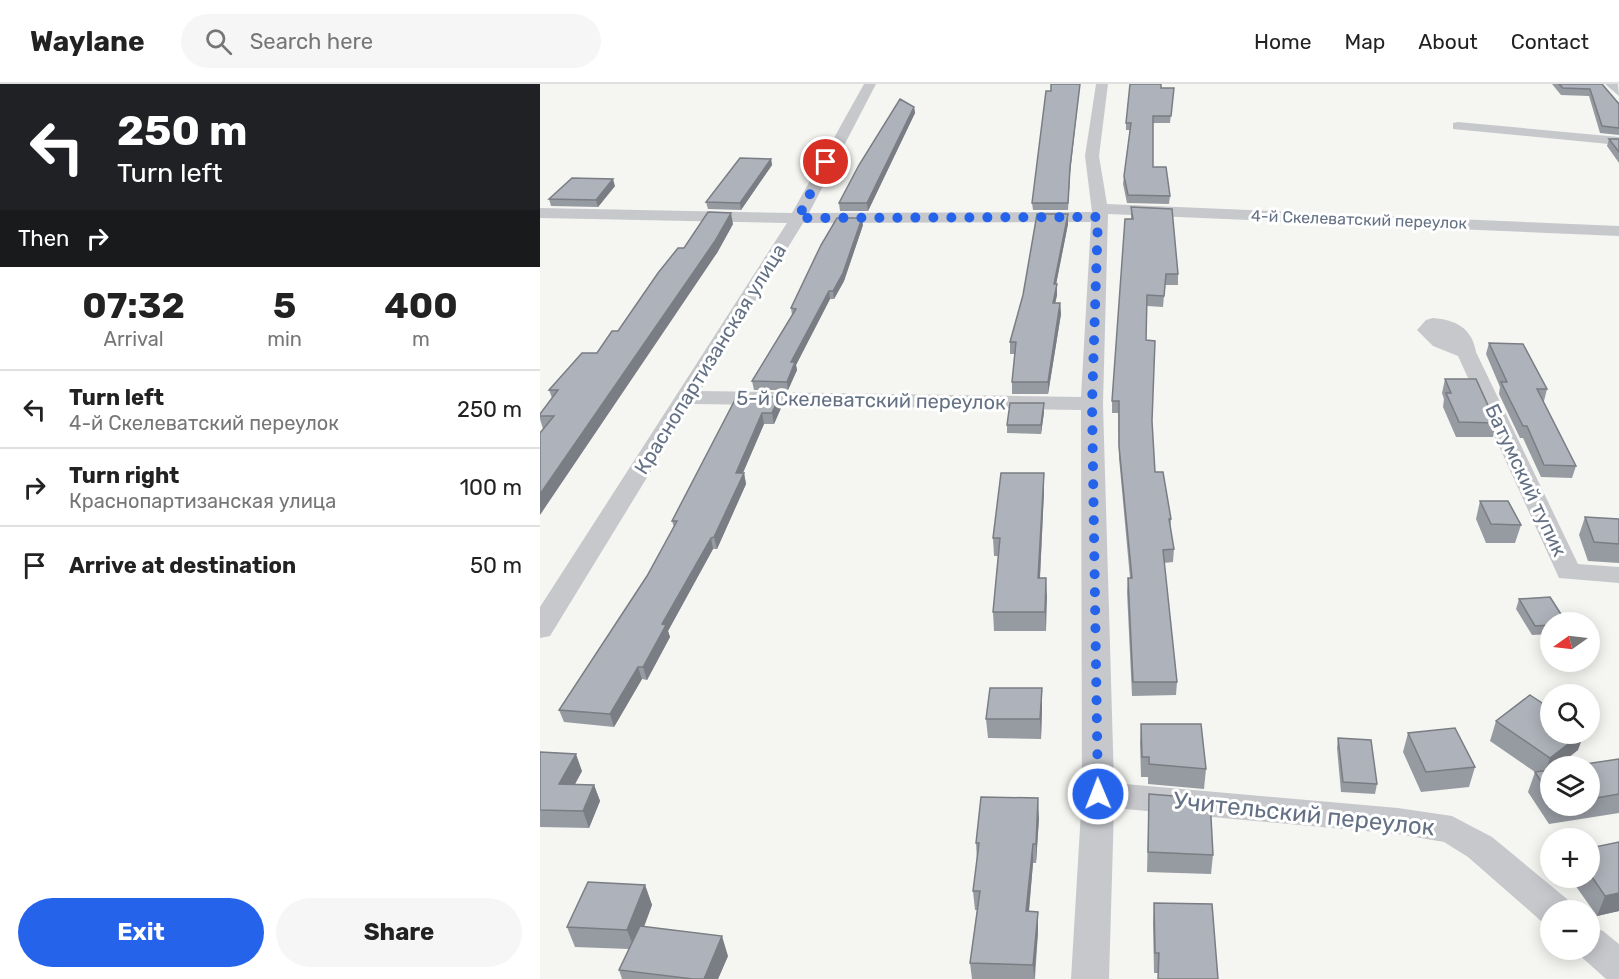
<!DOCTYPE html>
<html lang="en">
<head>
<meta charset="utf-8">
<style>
	:root { --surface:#fff; --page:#f6f6f6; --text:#222; --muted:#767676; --line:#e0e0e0; --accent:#2563eb }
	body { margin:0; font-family:Rubik,sans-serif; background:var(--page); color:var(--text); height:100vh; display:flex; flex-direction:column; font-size:22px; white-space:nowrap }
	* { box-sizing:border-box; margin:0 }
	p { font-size:20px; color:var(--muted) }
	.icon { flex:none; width:33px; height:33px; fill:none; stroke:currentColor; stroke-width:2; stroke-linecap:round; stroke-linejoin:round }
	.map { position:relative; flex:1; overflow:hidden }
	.side { display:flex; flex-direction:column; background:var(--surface); width:540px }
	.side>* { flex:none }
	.guide { background:#202124; color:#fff; overflow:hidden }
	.needle { width:39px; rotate:256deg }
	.fabs { position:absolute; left:1000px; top:528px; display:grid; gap:12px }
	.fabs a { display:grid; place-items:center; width:60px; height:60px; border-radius:50%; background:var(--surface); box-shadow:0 3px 15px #0003; font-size:30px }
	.pin { position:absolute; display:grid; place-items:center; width:51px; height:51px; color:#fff; margin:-26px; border:3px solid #fff; border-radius:50%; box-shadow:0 2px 6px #0007 }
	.me { position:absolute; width:66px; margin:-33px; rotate:359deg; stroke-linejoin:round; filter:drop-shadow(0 0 4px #0008) }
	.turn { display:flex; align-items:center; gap:21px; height:126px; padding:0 18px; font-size:27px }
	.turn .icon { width:78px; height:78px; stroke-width:2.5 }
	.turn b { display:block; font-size:42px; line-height:51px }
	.then { display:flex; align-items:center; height:57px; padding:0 18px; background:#0003; gap:12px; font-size:22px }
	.eta { display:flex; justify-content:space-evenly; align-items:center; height:102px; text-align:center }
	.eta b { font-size:36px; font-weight:700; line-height:42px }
	.action { display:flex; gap:12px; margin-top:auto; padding:12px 18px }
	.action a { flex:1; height:69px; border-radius:36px; background:var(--accent); color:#fff; font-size:24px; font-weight:700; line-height:69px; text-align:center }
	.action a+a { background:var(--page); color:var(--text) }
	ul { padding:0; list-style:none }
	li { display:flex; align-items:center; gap:18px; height:78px; padding:0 18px; border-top:2px solid var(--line) }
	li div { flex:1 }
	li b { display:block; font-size:22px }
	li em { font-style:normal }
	header { display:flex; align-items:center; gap:36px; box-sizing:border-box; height:84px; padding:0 30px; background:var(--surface); border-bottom:2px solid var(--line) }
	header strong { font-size:28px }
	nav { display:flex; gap:33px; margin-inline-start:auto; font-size:21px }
	.search { width:420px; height:54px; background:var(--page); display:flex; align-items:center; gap:15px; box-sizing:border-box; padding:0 21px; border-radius:33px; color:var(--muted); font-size:22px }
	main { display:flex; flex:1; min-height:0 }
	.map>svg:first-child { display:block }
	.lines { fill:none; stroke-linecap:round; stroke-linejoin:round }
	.minor { fill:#c6c8cc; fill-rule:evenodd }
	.wall { fill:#969aa1 }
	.shaded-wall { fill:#7a7d83 }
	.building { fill:#aeb3bb; stroke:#7a7d83; stroke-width:1.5 }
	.route { stroke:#2563eb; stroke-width:10; stroke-dasharray:0 18 }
	.labels { text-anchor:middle; stroke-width:6; stroke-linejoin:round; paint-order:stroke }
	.far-street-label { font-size:16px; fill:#647184; stroke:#fff }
	.street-label { font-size:20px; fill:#647184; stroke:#fff }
	.near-street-label { font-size:24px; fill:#647184; stroke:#fff }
</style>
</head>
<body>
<header>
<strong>Waylane</strong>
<div class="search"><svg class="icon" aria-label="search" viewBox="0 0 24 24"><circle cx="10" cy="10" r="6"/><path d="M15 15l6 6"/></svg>Search here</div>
<nav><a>Home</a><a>Map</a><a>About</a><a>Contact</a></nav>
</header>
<main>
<section class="side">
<div class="guide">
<div class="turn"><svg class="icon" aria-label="left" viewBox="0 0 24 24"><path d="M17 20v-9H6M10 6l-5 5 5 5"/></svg><div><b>250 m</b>Turn left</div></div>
<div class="then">Then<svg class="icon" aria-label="right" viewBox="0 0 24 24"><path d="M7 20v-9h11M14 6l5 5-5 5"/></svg></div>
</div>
<div class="eta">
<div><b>07:32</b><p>Arrival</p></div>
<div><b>5</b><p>min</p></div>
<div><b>400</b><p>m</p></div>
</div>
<ul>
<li><svg class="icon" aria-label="left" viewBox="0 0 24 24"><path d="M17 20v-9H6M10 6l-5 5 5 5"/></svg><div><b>Turn left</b><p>4-й Скелеватский переулок</p></div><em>250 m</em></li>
<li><svg class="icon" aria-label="right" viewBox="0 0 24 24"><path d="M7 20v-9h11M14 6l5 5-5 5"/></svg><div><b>Turn right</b><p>Краснопартизанская улица</p></div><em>100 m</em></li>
<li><svg class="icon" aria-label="arrive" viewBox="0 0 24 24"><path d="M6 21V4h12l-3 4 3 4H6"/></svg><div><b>Arrive at destination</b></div><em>50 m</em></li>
</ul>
<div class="action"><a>Exit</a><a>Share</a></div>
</section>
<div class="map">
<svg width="1079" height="895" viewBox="0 0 1079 895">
	<rect width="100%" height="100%" fill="#f5f6f2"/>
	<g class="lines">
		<path class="minor" d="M324 0H336L269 129 552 128 545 72 556 0H568L559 72 567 120 1079 142V152L568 130 563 320 574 699 858 724 912 732 952 753 1027 815 1032 826H1011V840L1001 837 928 773 904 758 858 750 574 724 569 895H531L542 710 541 326 152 320 10 552 0 554V523L247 139 0 134V124L252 129ZM551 138 541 313 160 307 263 139Z
			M1065 0H1078L1079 12Z
			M918 38 1079 53V61L913 45V39Z
			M893 234C916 236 932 244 936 268L1038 480 1079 483V499L1019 494 918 272 893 262 877 246 886 236Z
			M1050 842 1063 847 1079 860V895H1066L1037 869 1035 866H1050Z"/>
	</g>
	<path class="wall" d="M1012 0H1062L1079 20V51L1060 49 1049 12 1021 11Z
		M621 4 633 11 630 39H613V83L630 112 629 120 587 119 583 100 584 92 590 46H586V31Z
		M374 23 375 29 328 127H300L299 119Z
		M1069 55H1079V79L1067 62Z
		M231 75 232 81 201 126 168 125 166 118Z
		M530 90 528 126H493L492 119Z
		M75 102 58 123 11 122 9 115Z
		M591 123 638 190V201H625L623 223 607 222 606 256 615 388 631 435 630 447 634 465 633 478 624 479 637 598 636 611 592 612 587 508 588 494H590L579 374 578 329H572V317L591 135Z
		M528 130V140L516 200H517V211L515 219H520L521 230 508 310H472V298L475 270H470V258Z
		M193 140 177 169 3 345 0 335V330L12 314 9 306 57 269 78 247 144 164Z
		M323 141 304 197 294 215H290L256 281 257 286 248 306H214L212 297 252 231 251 224Z
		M949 259 1007 305 1004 317H1003L1036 382 1032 394 1001 393 983 354H980L959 310 960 303 946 270Z
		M905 295 956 339 953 353H916L903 323 904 315 902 309Z
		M197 312 241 324 234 340H224L203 389H204L206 400 177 465H173L128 547 130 553 107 596 102 595 74 643 24 638 19 626 107 492 134 443 132 437Z
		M504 319V328L501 350 467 349V341Z
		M504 389V407L500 494H506V547H454L453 528 458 472H454L453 454Z
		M940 417 981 441 975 459H946L936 435Z
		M1045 433 1079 435V479L1048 477 1039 451Z
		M979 515 1011 538V550L992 551 976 525Z
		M502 604V623L501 655 448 654 446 635Z
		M956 637 1038 666 1011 682V722H1050V682L1079 675V729L1009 740 988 708 995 688 950 657Z
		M601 640 666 685 664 705 608 700V693H601L600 659Z
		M868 649 935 683 929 703 881 708 863 668Z
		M798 654 837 700 835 710 801 708 797 664Z
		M0 668 42 687 35 700 54 701 60 717 49 744 0 743Z
		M609 710 673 771 671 790 607 788Z
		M499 734 496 779H493L489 828 498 848 495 895H432L430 879 437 826H435L433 807 437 776 436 759Z
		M1050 764 1079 827 1057 832 1030 794H1050Z
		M105 801 112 821 104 843 188 872 178 895H82L79 886 89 865 35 863 27 843Z
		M614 819 672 820 618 889H614L613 839Z"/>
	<path class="shaded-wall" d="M540 0 530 90 528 126 530 83Z
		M374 23 375 29 328 127 327 119Z
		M231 75 232 81 201 126 200 119Z
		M73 95 75 102 58 123 56 116Z
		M191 129 193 140 177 169 0 431V410Z
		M528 130V140L514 211V200Z
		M322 134 323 141 304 197 294 215 293 207Z
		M517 200V211L513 230V219Z
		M289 207 290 215 256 281 257 286 248 306 247 298 251 278Z
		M520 219 521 230 508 310V298Z
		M239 313 241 324 234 340 232 329Z
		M504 319V328L501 350V341Z
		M222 329 224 340 198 400 196 389Z
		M204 389 206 400 177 465 174 453Z
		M504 389V407L499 513 498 494Z
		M171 454 173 465 128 547 130 553 107 596 103 583 122 540Z
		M506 494 507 513 506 547 505 528Z
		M98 583 102 595 74 643 70 630Z
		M502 604V623L501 655 500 635Z
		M1041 650H1044L1038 666 1018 682H1011V688L1003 694 1010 674Z
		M36 670 42 687 26 717 19 700Z
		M54 701 60 717 49 744 43 727Z
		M498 714 499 734 496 779V760Z
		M493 760V779L487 847 486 827Z
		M105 801 112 821 95 866 87 846Z
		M1079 809V827L1057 832 1065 812Z
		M498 828V848L494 895 493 881Z
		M182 852 188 872 178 895H164Z"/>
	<path class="building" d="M511 0H540L530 83 528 119H492L506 7H511Z
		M590 0H621V4H634L631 32H613V83H626L630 112 588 111 584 92 591 39H586Z
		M1019 0H1062L1079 20V44L1062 42 1050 5 1023 4Z
		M360 15 374 23 327 119H299L319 81Z
		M1069 55H1079V68Z
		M200 74 231 75 200 119 166 118Z
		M32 94 73 95 56 116 9 115Z
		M591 123 632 125 638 190H626L624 212 607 211 606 256 615 257 612 337 615 388H623L631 435H629L634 465 623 466 637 598H593L588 494H592L579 362V317H572L585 135H593Z
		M168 128 191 129 175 157 0 410V349L14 332H0V330L18 306H9L42 269H57L72 247H78L118 189 138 164H144Z
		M497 130H528L514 200H517L513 219H520L508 298H472L476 258H470L483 211Z
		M297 134H322L303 189 293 207H289L251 278H255L247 298 212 297 256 225 251 224 281 161Z
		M949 259 983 260 1007 305H997L1036 382 1004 381 987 342H983L961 298H967Z
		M905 295H936L956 339 919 338 906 309H911Z
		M197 312 239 313 232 329H222L196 389H204L174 453 171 454 122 540 126 541 103 583H98L70 630 19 626 107 492 137 437H132Z
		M470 319H504L501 341H467Z
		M461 389H504L498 494H506L505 528H453L460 454H453Z
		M940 417H968L981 441 951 440Z
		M1045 433 1079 435V460L1054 458Z
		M1010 513 1026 538H1011V541L995 542 979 515Z
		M450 604H502L500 635H446Z
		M990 611 1011 625V650H1041L1010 674 956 637Z
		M601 640H661L666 685 609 680V673H602Z
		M915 644 935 683 886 688 868 649Z
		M798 654 831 656 837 700 803 698Z
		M0 668 36 670 19 700 54 701 43 727 0 726Z
		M1079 675V710L1050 715V682H1032Z
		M1011 686V713L995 688Z
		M609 710 670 715 673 771 608 768Z
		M441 713 498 714 496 760H493L486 827 498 828 493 881 430 879 440 807H433L439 759H436Z
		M1079 758V809L1065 812 1050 790V764Z
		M48 798 105 801 87 846 27 843Z
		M614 819 672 820 678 895H618L619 869H615Z
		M100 842 182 852 164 895H153L79 886Z"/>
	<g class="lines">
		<path class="route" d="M286 78 258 134 558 133 552 320 558 710"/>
	</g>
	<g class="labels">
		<g class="far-street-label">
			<text transform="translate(819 135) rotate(2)" y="6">4-й Скелеватский переулок</text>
		</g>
		<g class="street-label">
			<text transform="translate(170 275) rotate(-58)" y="7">Краснопартизанская улица</text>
			<text transform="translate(331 316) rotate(1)" y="7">5-й Скелеватский переулок</text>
			<text transform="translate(986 396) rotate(65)" y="7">Батумский тупик</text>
		</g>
		<g class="near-street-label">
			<text transform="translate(764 730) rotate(6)" y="8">Учительский переулок</text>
		</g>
	</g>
</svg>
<div class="fabs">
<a><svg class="needle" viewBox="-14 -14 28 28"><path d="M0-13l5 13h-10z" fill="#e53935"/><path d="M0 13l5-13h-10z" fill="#767676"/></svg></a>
<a><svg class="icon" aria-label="search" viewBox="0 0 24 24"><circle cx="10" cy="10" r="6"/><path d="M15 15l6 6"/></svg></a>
<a><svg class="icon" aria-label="layers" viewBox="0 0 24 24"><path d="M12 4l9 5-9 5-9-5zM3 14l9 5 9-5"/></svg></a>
<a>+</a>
<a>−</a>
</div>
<div class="pin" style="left:286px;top:78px;background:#d93025"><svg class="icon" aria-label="arrive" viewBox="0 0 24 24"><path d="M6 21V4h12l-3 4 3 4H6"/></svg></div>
<svg class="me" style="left:558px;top:710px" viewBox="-20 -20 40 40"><circle r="17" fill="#2563eb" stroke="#fff" stroke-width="3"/><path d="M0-11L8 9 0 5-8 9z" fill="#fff"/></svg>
</div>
</main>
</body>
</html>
